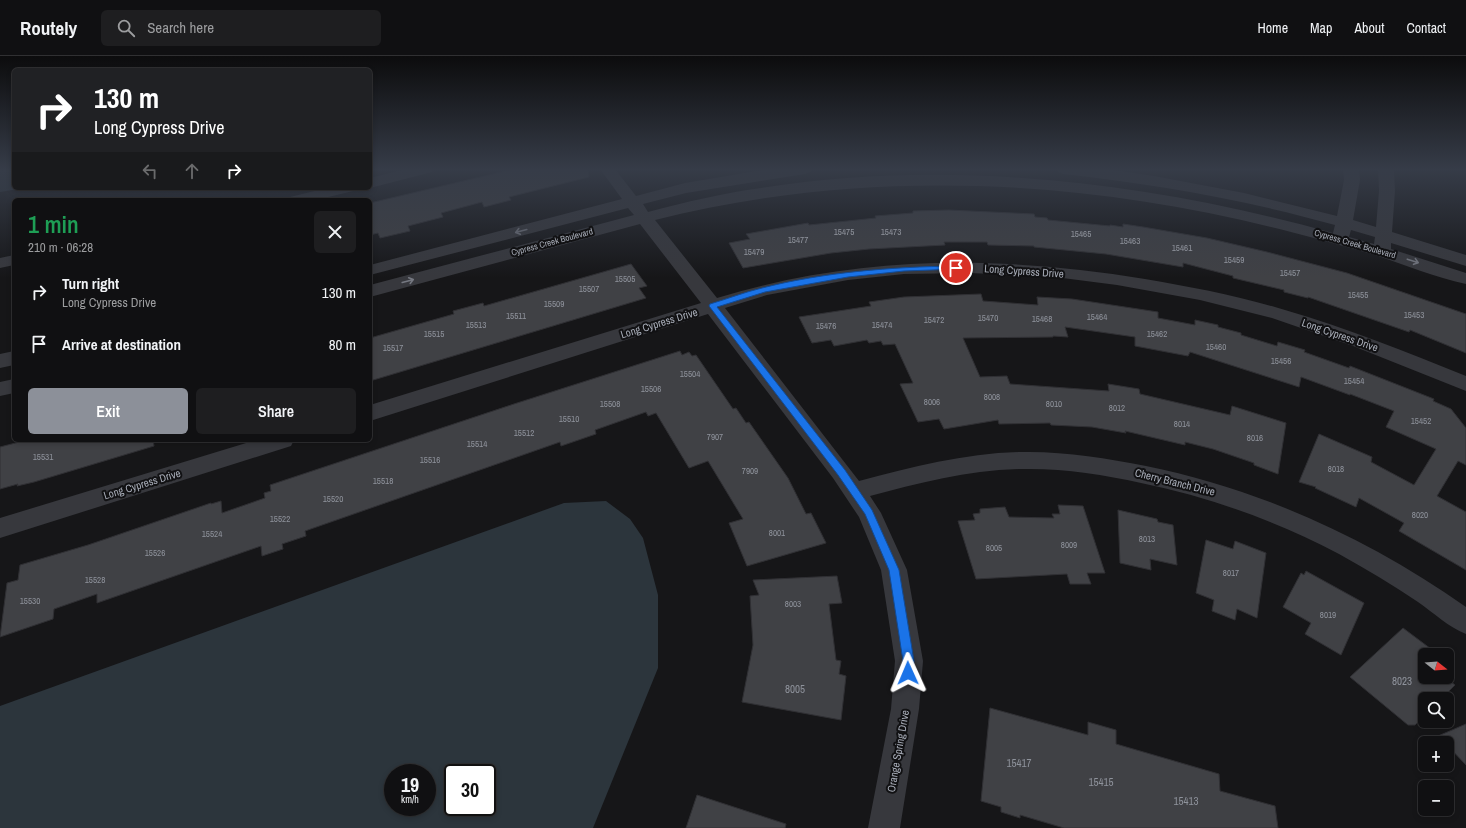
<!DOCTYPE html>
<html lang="en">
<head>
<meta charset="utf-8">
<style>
	:root { --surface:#101012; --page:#1e1e20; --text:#f1f3f6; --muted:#9c9d9f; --line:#303032; --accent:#8c9099 }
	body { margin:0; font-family:"Archivo Narrow",sans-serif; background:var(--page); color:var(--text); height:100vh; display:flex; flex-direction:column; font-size:15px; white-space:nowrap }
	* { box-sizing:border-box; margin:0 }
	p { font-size:13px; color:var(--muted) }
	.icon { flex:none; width:22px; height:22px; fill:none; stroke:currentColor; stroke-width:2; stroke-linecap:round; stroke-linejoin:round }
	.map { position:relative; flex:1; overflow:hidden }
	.drawer { position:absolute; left:12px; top:142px; width:360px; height:244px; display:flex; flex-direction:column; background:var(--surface); border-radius:6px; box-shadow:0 2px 6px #0003,0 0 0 1px var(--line) }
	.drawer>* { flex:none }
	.guide { position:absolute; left:12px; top:12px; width:360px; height:122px; border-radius:6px; box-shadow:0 2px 6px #0003,0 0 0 1px var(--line); background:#202124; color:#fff; overflow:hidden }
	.needle { width:26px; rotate:107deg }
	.fabs { position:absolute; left:1418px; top:592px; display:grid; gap:8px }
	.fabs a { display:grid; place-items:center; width:36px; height:36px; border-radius:6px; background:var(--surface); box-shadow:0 2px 6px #0003,0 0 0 1px var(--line); font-size:20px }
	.speed { position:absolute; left:384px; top:708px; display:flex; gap:8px; font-size:20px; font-weight:700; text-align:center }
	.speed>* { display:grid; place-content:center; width:52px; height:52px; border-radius:50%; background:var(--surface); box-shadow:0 2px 6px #0003,0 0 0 1px var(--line); line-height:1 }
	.speed small { font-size:10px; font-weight:400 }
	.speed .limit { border:2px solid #111; border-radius:6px; background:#fff; color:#111 }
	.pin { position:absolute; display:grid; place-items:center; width:34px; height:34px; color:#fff; margin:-17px; border:2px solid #fff; border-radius:50%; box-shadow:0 1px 4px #0007 }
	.me { position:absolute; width:44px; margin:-22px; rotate:359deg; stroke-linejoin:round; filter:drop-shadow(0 0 3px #0008) }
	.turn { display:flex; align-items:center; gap:14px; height:84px; padding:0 16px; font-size:18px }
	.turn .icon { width:52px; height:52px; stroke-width:2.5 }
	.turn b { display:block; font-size:28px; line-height:34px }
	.lanes { display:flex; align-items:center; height:38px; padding:0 16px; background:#0003; justify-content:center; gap:20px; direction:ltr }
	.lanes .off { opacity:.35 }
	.round { display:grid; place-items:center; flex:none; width:42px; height:42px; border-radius:6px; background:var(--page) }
	.overview { display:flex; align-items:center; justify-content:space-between; height:68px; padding:0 16px }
	h1 { font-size:24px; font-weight:600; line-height:30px; color:#1e9e55 }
	.primary-button { display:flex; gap:8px; margin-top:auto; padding:8px 16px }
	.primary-button a { flex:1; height:46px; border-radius:6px; background:var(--accent); color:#fff; font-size:16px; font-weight:600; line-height:46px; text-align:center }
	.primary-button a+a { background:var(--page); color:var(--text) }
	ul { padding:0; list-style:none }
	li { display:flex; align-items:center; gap:12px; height:52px; padding:0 16px }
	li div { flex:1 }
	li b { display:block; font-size:15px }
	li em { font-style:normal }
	header { display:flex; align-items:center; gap:24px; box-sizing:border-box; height:56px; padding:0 20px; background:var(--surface); border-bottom:1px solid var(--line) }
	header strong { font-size:19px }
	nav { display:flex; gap:22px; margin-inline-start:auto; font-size:14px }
	.search { width:280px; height:36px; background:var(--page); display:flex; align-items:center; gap:10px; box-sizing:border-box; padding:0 14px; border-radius:6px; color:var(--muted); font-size:15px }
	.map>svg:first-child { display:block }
	.water { fill:#2c353c; fill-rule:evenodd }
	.building { fill:#404145; stroke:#303034 }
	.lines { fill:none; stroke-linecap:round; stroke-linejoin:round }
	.minor { fill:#37383d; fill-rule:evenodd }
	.oneway { stroke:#757881 }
	.route { fill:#1a73e8; stroke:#114b97 }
	.labels { text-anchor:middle; stroke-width:4; stroke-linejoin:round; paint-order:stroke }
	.number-label { font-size:9px; fill:#8e929b }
	.far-street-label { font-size:9px; fill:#a8adb8; stroke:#111113 }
	.street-label { font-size:11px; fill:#a8adb8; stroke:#111113 }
	.near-number-label { font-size:11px; fill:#8e929b }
</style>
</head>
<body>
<header>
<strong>Routely</strong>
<div class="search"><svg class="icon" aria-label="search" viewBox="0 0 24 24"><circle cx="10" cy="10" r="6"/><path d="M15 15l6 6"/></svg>Search here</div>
<nav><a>Home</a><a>Map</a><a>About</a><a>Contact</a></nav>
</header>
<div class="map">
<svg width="1466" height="772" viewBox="0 0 1466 772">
	<rect width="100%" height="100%" fill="#161618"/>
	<path class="water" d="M0 113H14V132H24L0 136Z
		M606 445 630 463 643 482 658 539V612L593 772H0V650L564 447ZM393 717H427V751H393ZM453 717H487V751H453Z"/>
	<path class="building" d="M514 113H588L589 121 509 141 511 144 484 151 482 146 441 157 443 161 408 170 410 175 380 182 378 177 370 179V147Z
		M949 154 1034 158 1035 161 1047 162 1048 164 1110 170V169L1123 171V168L1143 171 1207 182 1267 196 1347 217 1466 258V297L1410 274 1409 276 1308 241V242L1284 236V234L1233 222V220L1183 207V211L1106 198 1034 191V190L988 189 987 186H944L945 189 869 193 831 197 743 212 729 187 750 183 746 178 808 167 809 169 876 162 875 160 913 157V155Z
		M631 208 647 230 639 232 646 242 370 325V282L454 258 453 255 483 247 484 250Z
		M981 238 983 245 1038 249 1037 241 1072 243 1158 256V262L1195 269V264L1218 269V271L1241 277V279L1277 290 1278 286 1305 294 1304 296 1349 312 1350 310 1434 343 1433 345 1451 353 1466 372V409L1458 405 1437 440 1466 456V514L1399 475 1404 467 1359 442 1356 451 1315 432 1316 431 1299 426 1319 378 1372 401 1371 406 1414 429 1436 393 1386 371 1394 355 1350 338V339L1301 321 1299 331 1190 296 1188 300 1135 290V281L1065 271 1068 281 1053 280V281L963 282 980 321 1007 320 1010 328 1109 335 1108 328 1139 333 1140 338 1230 359 1232 350 1286 367 1278 418 1254 409V407L1213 393 1185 386V389L1125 375 1126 377 1092 371 1051 369 1050 367 999 368 998 364 944 373 939 363 918 366 900 328 913 327 895 288 883 289 881 285 869 287 867 284 834 290 831 284 812 287 799 261 871 250 869 246 904 241Z
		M680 295 682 299 689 296 692 300 696 299 733 353 736 352 746 367 749 366 788 422 806 458 811 457 826 487 747 510 729 467 743 463 708 405 689 412 656 357 648 360 646 356 595 374 596 378 561 390 560 386 305 475 306 480 282 488 283 493 262 500 261 490 97 547V538L54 553 53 563 0 581 7 527 18 524 20 509 88 489 211 447V448L221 445 222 457 265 442 264 437 271 435 270 429 514 348Z
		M27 384H153L154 390 34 426 17 430 18 428 0 433V391Z
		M1058 449 1083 450 1105 517H1087L1091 528H1070L1067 518 976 523 958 465 975 464 973 458 980 457V453L1005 451 1009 461 1054 462 1052 458H1060Z
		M1118 454 1157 463 1158 466 1173 469 1177 509 1150 503 1151 514 1120 507Z
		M1206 484 1233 493 1235 485 1266 497 1257 562 1237 553 1235 564 1212 555 1214 544 1196 537Z
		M1306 515 1364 547 1341 599 1305 578 1311 567 1283 551 1301 517 1304 519Z
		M837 520 842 547 829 548 836 604 841 605 839 618 846 620 841 664 742 646 753 589 750 540 759 539 753 524Z
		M1403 572 1435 596 1432 599H1425V621H1445L1455 629 1441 643H1425V659L1415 669H1408L1350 621Z
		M990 652 1088 679V666L1116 674V688L1219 718 1220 735 1275 750 1278 772H1064L1020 759V762L1001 756V751L981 745Z
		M1466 668V709L1447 689V687H1445L1438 680Z
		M697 739 786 768 785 772H686Z"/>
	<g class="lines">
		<path class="minor" d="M406 113H434L432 116 370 132V122Z
			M600 113H615L636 140 685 127 768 113H812L810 116 805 118 686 137 643 148 648 156C686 146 723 137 761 132 950 102 1150 126 1333 177L1335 169C1246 144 1155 128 1063 118L1058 116 1056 113H1107L1154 120 1244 137 1337 160 1344 124 1343 113H1359L1360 124 1353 164 1376 171 1379 135 1378 113H1394L1395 135 1392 176 1466 199V210L1391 187V193L1466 217V228C1435 221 1405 209 1375 199 1347 191 1319 183 1291 176 1084 122 863 111 655 164L717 242C858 199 1000 199 1145 223 1192 231 1239 240 1285 254 1347 272 1406 296 1466 320V335L1353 290 1272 262 1200 244 1117 229 1047 220 969 217 904 218 848 224 767 239 725 252 859 425C913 411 966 397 1021 396 1063 395 1105 402 1146 410 1263 434 1369 483 1466 551V578C1448 571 1434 557 1418 546 1393 529 1366 513 1339 498 1276 465 1210 441 1141 427 1102 418 1061 412 1021 413 969 414 919 427 870 440L881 457 907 514 923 605 919 653 900 772H868L891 653 895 605 881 514 859 461 833 422 708 258 370 365V349L701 247 640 168 370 241V229L634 159 628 152 370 219V209L622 143ZM1351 174 1375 181 1374 188 1349 181Z
			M327 132H355L353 135 316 144H288L290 141Z
			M14 199V209L0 212V202Z
			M14 295V309L0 312V298Z
			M14 323V337L0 340V326Z
			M256 384H294L291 390 0 482V462Z"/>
	</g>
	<defs><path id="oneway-shaft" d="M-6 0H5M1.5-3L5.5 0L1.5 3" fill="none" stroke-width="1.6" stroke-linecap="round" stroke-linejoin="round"/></defs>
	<g class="oneway">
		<use href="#oneway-shaft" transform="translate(521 175) rotate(165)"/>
		<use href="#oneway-shaft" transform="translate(1413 205) rotate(18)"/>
		<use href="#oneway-shaft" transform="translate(408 225) rotate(-15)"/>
	</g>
	<linearGradient id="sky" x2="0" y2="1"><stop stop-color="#0c0c0d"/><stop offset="0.51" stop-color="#363c48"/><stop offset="1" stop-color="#363c48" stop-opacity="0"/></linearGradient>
	<rect width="1466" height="222" fill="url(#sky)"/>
	<path class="route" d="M956 210 959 212 958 213 904 215 848 221 765 236 717 251 845 414 872 454 899 514 914 605 912 621 908 622 904 621 902 617 903 605 889 514 865 458 838 419 709 250 710 248C727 243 745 236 762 232 825 216 891 211 956 210Z"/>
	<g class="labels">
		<g class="number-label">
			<text x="844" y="179">15475</text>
			<text x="891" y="179">15473</text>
			<text x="1081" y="181">15465</text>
			<text x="798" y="187">15477</text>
			<text x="1130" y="188">15463</text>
			<text x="1182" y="195">15461</text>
			<text x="754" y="199">15479</text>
			<text x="1234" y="207">15459</text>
			<text x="1290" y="220">15457</text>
			<text x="625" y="226">15505</text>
			<text x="589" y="236">15507</text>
			<text x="1358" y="242">15455</text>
			<text x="554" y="251">15509</text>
			<text x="1414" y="262">15453</text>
			<text x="516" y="263">15511</text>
			<text x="1097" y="264">15464</text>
			<text x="988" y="265">15470</text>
			<text x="1042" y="266">15468</text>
			<text x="934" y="267">15472</text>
			<text x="476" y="272">15513</text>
			<text x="882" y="272">15474</text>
			<text x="826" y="273">15476</text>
			<text x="434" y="281">15515</text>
			<text x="1157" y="281">15462</text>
			<text x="1216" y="294">15460</text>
			<text x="393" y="295">15517</text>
			<text x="1281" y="308">15456</text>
			<text x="690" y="321">15504</text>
			<text x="1354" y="328">15454</text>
			<text x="651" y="336">15506</text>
			<text x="992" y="344">8008</text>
			<text x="932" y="349">8006</text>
			<text x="610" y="351">15508</text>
			<text x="1054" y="351">8010</text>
			<text x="1117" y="355">8012</text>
			<text x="569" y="366">15510</text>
			<text x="1421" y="368">15452</text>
			<text x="1182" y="371">8014</text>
			<text x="524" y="380">15512</text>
			<text x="715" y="384">7907</text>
			<text x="1255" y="385">8016</text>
			<text x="477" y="391">15514</text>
			<text x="43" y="404">15531</text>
			<text x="430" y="407">15516</text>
			<text x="1336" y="416">8018</text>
			<text x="750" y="418">7909</text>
			<text x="383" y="428">15518</text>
			<text x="333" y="446">15520</text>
			<text x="1420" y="462">8020</text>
			<text x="280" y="466">15522</text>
			<text x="777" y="480">8001</text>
			<text x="212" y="481">15524</text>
			<text x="1147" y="486">8013</text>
			<text x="1069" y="492">8009</text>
			<text x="994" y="495">8005</text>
			<text x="155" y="500">15526</text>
			<text x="1231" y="520">8017</text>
			<text x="95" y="527">15528</text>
			<text x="30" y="548">15530</text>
			<text x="793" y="551">8003</text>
			<text x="1328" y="562">8019</text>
		</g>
		<g class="far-street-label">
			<text transform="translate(552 186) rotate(-15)" y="3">Cypress Creek Boulevard</text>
			<text transform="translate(1355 188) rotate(16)" y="3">Cypress Creek Boulevard</text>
		</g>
		<g class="street-label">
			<text transform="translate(1024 215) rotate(4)" y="4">Long Cypress Drive</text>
			<text transform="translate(659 267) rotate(-17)" y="4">Long Cypress Drive</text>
			<text transform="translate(1340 279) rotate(19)" y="4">Long Cypress Drive</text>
			<text transform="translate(1175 426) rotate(14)" y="4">Cherry Branch Drive</text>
			<text transform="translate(142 428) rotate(-17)" y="4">Long Cypress Drive</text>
			<text transform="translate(898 695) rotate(-80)" y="4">Orange Spring Drive</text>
		</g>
		<g class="near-number-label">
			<text x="1402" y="629">8023</text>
			<text x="795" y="637">8005</text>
			<text x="1019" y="711">15417</text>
			<text x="1101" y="730">15415</text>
			<text x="1186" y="749">15413</text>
		</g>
	</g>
</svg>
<div class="fabs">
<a><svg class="needle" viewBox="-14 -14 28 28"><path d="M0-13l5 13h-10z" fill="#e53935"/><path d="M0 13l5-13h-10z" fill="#9c9d9f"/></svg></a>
<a><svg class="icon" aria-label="search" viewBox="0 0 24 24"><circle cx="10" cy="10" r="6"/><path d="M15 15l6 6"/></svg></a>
<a>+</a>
<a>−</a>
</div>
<div class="speed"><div>19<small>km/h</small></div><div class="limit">30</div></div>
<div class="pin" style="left:956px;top:212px;background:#d93025"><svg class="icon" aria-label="arrive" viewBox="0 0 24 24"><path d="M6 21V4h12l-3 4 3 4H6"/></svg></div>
<svg class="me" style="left:908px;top:617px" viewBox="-20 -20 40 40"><path d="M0-17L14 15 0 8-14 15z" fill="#1a73e8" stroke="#fff" stroke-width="4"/></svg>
<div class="guide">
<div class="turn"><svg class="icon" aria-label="right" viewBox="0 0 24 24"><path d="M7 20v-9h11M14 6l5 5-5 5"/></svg><div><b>130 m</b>Long Cypress Drive</div></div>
<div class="lanes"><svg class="icon off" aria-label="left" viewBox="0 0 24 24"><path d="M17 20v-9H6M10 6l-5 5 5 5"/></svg><svg class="icon off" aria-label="ahead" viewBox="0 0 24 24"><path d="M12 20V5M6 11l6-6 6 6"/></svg><svg class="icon" aria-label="right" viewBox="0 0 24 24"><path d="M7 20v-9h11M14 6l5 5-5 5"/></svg></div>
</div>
<section class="drawer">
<div class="overview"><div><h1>1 min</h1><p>210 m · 06:28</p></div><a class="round"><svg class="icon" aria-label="close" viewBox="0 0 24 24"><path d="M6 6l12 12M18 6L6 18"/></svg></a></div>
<ul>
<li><svg class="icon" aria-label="right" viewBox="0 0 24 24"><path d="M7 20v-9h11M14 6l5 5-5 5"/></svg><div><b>Turn right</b><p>Long Cypress Drive</p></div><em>130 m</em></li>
<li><svg class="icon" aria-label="arrive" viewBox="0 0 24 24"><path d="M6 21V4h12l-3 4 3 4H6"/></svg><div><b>Arrive at destination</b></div><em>80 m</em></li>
</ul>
<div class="primary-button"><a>Exit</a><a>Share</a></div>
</section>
</div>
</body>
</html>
